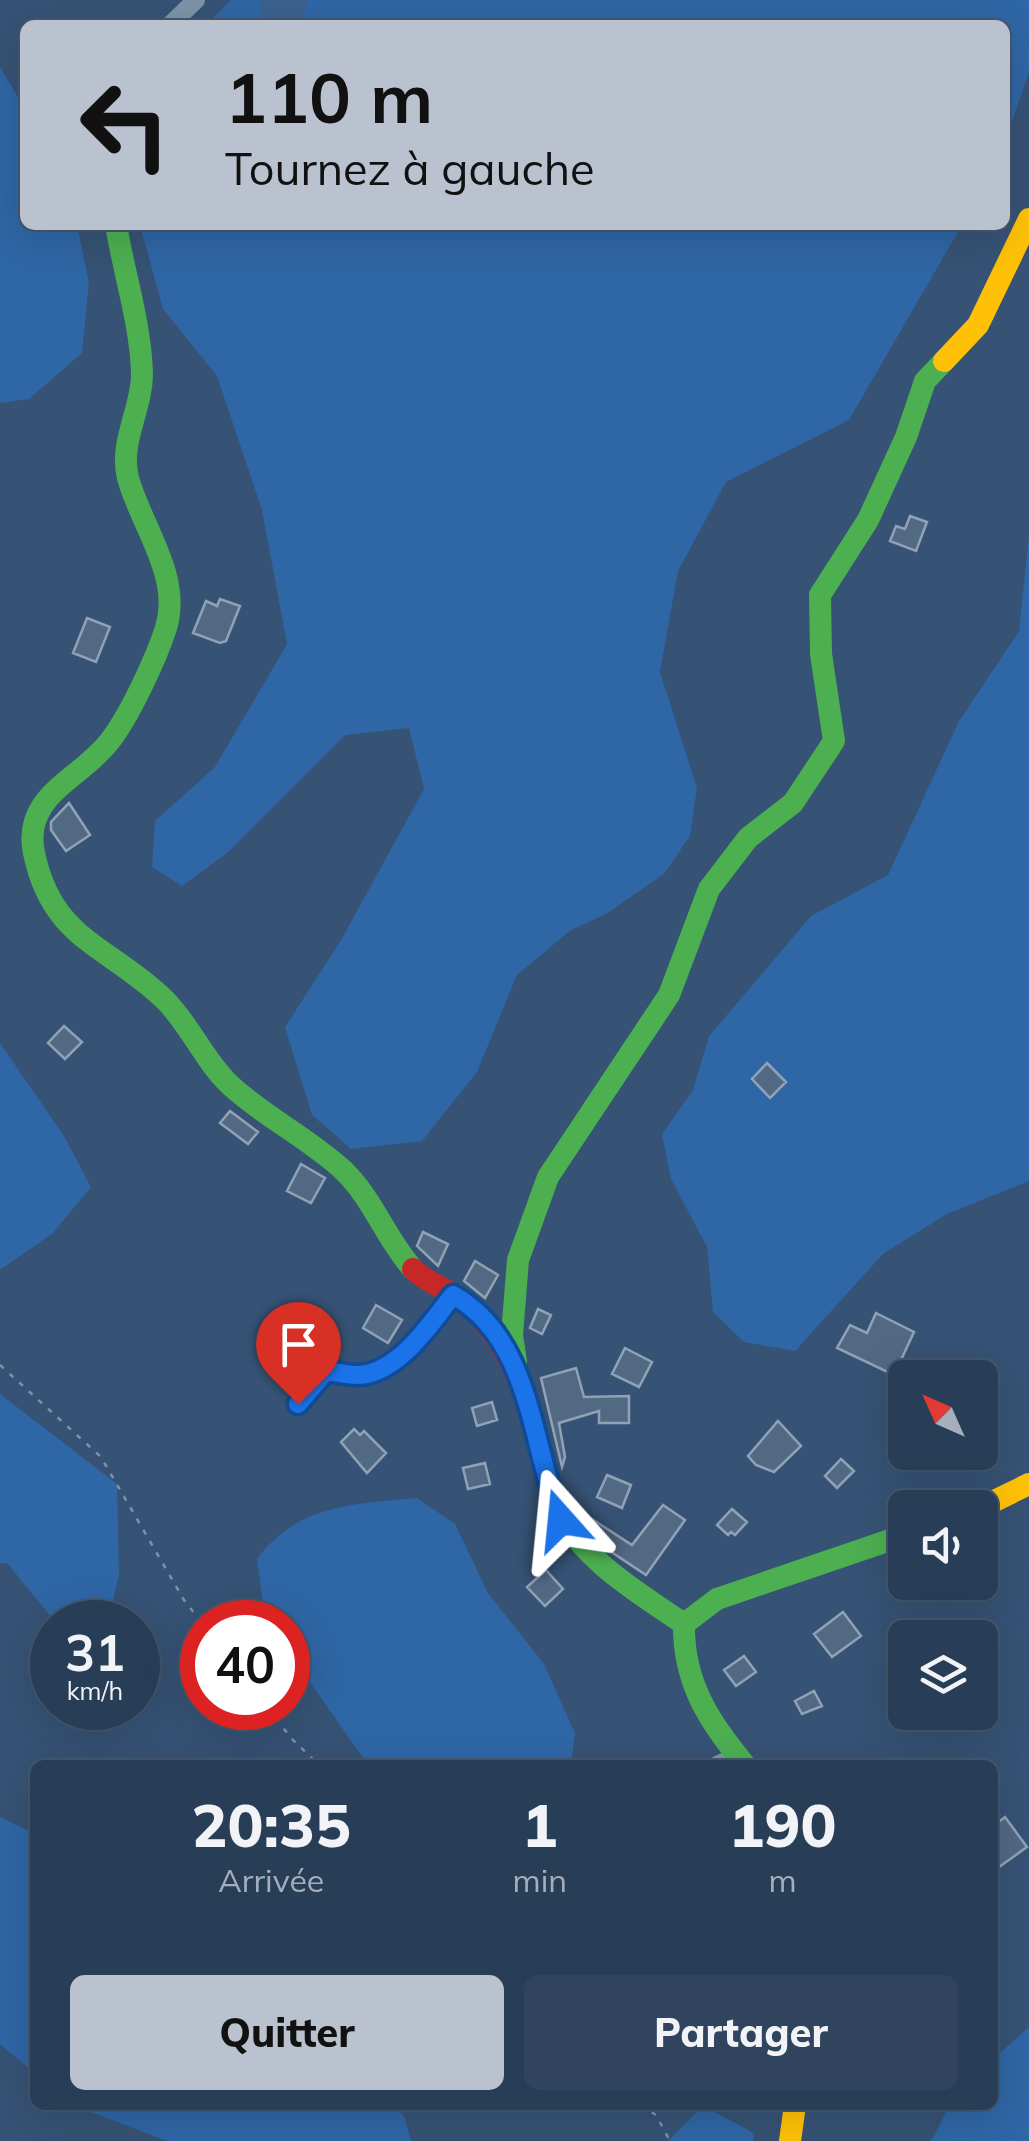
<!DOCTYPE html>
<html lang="fr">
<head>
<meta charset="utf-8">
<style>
	:root { --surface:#283e57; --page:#30455d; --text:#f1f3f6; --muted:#a5aeba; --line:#44576d; --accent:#b9c2ce }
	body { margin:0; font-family:Mulish,sans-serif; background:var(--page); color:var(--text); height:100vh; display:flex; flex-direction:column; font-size:38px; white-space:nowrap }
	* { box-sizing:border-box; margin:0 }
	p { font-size:32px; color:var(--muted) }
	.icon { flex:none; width:55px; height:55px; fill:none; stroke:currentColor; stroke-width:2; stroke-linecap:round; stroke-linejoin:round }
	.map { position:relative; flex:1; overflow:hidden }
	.drawer { position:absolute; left:30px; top:1760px; width:968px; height:350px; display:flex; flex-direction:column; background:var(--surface); border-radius:15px; box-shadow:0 10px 40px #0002,0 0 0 2px var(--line) }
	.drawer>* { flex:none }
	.guide { position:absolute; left:20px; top:20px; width:990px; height:210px; border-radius:15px; box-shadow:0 10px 40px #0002,0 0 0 2px var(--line); background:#b9c2ce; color:#111; overflow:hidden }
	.needle { width:65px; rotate:315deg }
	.controls { position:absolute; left:888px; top:1360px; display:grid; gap:20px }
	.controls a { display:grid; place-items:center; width:110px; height:110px; border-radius:15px; background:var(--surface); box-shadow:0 10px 40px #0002,0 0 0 2px var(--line); font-size:50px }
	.speed { position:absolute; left:30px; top:1600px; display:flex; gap:20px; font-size:50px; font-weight:700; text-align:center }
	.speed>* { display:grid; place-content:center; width:130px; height:130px; border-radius:50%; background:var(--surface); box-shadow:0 10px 40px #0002,0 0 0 2px var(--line); line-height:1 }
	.speed small { font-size:25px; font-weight:400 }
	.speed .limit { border:15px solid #d22; background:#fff; color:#111 }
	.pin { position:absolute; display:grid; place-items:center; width:85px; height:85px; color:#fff; margin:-102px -42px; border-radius:50% 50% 50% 0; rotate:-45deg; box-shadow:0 0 10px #0007 }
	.pin .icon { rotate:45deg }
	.me { position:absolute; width:110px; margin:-55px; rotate:342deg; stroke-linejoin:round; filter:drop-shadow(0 0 8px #0008) }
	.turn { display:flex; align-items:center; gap:35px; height:210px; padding:0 40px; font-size:45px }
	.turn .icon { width:130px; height:130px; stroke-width:2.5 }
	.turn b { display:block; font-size:70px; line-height:85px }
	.eta { display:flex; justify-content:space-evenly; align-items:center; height:170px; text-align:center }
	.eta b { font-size:60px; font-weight:800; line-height:70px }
	.action { display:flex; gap:20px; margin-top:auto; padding:20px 40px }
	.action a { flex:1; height:115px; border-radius:15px; background:var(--accent); color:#111; font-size:40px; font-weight:800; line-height:115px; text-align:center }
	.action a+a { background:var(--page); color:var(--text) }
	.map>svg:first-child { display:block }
	.green { fill:#2f66a5 }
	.water { fill:#3b618d }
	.building { fill:#526984; stroke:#92a2b6; stroke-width:2.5 }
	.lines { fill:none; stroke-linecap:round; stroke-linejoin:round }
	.path { stroke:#7d92a8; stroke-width:2.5; stroke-dasharray:5 8; stroke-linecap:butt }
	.street { stroke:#7d92a8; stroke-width:18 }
	.fast { stroke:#4caf50; stroke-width:22 }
	.slow { stroke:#ffc107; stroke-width:22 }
	.jam { stroke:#c62828; stroke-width:22 }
	.route-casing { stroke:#114b97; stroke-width:25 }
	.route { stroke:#1a73e8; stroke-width:18 }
</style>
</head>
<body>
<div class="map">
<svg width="1029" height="2141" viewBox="0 0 1029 2141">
	<rect width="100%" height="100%" fill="#365274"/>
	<path class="green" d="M231 0H1029V72L1005 141V25H206Z
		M0 67 25 109V225H77L89 283 82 353 29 399 0 403Z
		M140 225H962L849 420 726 482 678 571 660 672 697 788 690 836 664 874 606 914 571 930 517 975 477 1072 422 1141 351 1149 312 1115 285 1027 341 940 424 789 409 728 345 735 227 853 182 886 152 867 155 821 215 767 287 644 262 510 217 376 163 309Z
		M1029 535V1181L947 1214 883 1254 795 1351 744 1342 713 1312 707 1247 671 1179 662 1134 693 1090 709 1036 811 916 888 875 959 721 1019 631Z
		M0 1043 64 1136 91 1187 53 1233 0 1270Z
		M0 1394 117 1484 119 1574 108 1622H55L8 1564 0 1563Z
		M417 1498 455 1524 488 1593 544 1664 575 1733 571 1765H368L288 1651V1622L265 1619 257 1559C298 1504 353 1504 417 1498Z
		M0 1817 35 1834V2073L0 2044Z
		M1029 2027V2141H931L950 2105H992L993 2059Z
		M73 2105H394L405 2118 411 2141H167Z
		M703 2106 754 2133 753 2141H668Z"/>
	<path class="water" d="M308 0 300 25H263L260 0Z"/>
	<path class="building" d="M910 516 927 522 916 551 890 541 896 526 905 529Z
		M220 599 240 606 226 641 220 643 193 633 206 601 217 606Z
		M87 618 110 627 96 662 73 653Z
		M69 803 90 835 66 851 51 830V822Z
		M64 1026 82 1042 65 1059 48 1043Z
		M767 1063 786 1082 770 1098 752 1079Z
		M230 1111 258 1132 248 1144 220 1123Z
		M301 1164 325 1178 311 1203 287 1191Z
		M423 1232 448 1244 438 1266 417 1246Z
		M475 1261 498 1275 485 1298 464 1281Z
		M376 1305 402 1320 388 1343 363 1328Z
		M538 1309 551 1315 542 1334 530 1328Z
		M876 1313 914 1332 894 1375 837 1348 850 1325 867 1333Z
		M625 1348 652 1362 639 1387 612 1374Z
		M576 1368 584 1397 629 1396V1423H599V1411L559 1423 565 1457 562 1467 541 1378Z
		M492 1402 497 1420 477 1426 472 1408Z
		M778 1421 801 1446 774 1472 756 1465 748 1456Z
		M354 1429 360 1435 364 1431 386 1453 367 1473 341 1442Z
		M841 1459 854 1471 837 1488 825 1476Z
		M485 1463 490 1484 468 1489 463 1468Z
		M607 1475 631 1485 622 1508 597 1497Z
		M663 1505 685 1520 646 1575 604 1547 587 1527 592 1519 632 1545Z
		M732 1509 747 1522 735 1535 731 1532 728 1535 717 1525Z
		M546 1570 563 1589 545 1606 527 1587Z
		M843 1612 861 1636 832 1657 814 1634Z
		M744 1656 756 1672 736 1686 724 1670Z
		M814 1691 822 1706 802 1714 795 1701Z
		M1005 1817 1027 1847 992 1872V1827Z"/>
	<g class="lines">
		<path class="path" d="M0 1365 101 1457 184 1600 202 1623
			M268 1708 291 1738 319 1765
			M641 2105 656 2115 670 2141"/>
		<path class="street" d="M170 25 196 0
			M297 1404 326 1371C337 1372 348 1375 358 1375 398 1375 431 1323 453 1295
			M717 1765 737 1756"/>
		<path class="fast" d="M116 225C124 273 141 326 142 374 142 409 119 442 128 478 141 526 182 576 166 628 156 659 129 717 109 742 79 780 22 796 34 853 52 941 110 946 165 1000 190 1025 204 1060 229 1084 264 1117 309 1138 344 1171 373 1199 386 1239 413 1269
			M516 1362 512 1335 518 1260 548 1177 669 995 709 889 748 838 793 803 834 741 821 654 820 595 868 520 906 437 925 381 944 361
			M554 1504C583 1561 633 1589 684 1624
			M745 1765C709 1722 683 1682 684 1624L717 1599 905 1535"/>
		<path class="slow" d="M944 361 978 325 1029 219
			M980 1508 1029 1484
			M790 2141 795 2105"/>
		<path class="jam" d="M413 1269C428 1284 449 1289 465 1303 524 1354 534 1433 554 1504"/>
	</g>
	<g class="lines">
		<g class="route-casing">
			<path id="route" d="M298 1404 326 1371C337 1372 347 1375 358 1375 398 1374 431 1323 453 1295 532 1339 531 1446 561 1520"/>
		</g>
		<use href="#route" class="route"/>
	</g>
</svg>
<div class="controls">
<a><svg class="needle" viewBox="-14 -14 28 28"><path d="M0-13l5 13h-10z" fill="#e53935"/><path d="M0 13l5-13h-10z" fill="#a5aeba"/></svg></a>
<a><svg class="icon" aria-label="sound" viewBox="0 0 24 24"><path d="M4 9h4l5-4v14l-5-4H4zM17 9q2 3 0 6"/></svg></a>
<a><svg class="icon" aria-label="layers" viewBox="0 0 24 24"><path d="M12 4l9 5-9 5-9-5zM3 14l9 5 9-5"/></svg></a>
</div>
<div class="speed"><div>31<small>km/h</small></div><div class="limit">40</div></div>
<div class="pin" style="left:298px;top:1404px;background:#d93025"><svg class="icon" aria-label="arrive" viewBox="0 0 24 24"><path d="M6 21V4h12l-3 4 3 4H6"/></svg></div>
<svg class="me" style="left:561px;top:1520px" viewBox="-20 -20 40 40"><path d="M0-17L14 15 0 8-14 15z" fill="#1a73e8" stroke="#fff" stroke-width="4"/></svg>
<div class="guide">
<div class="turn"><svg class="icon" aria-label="left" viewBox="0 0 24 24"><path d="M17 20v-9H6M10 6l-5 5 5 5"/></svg><div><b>110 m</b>Tournez à gauche</div></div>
</div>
<section class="drawer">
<div class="eta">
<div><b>20:35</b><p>Arrivée</p></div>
<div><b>1</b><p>min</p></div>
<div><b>190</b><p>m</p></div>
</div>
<div class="action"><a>Quitter</a><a>Partager</a></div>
</section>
</div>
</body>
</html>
